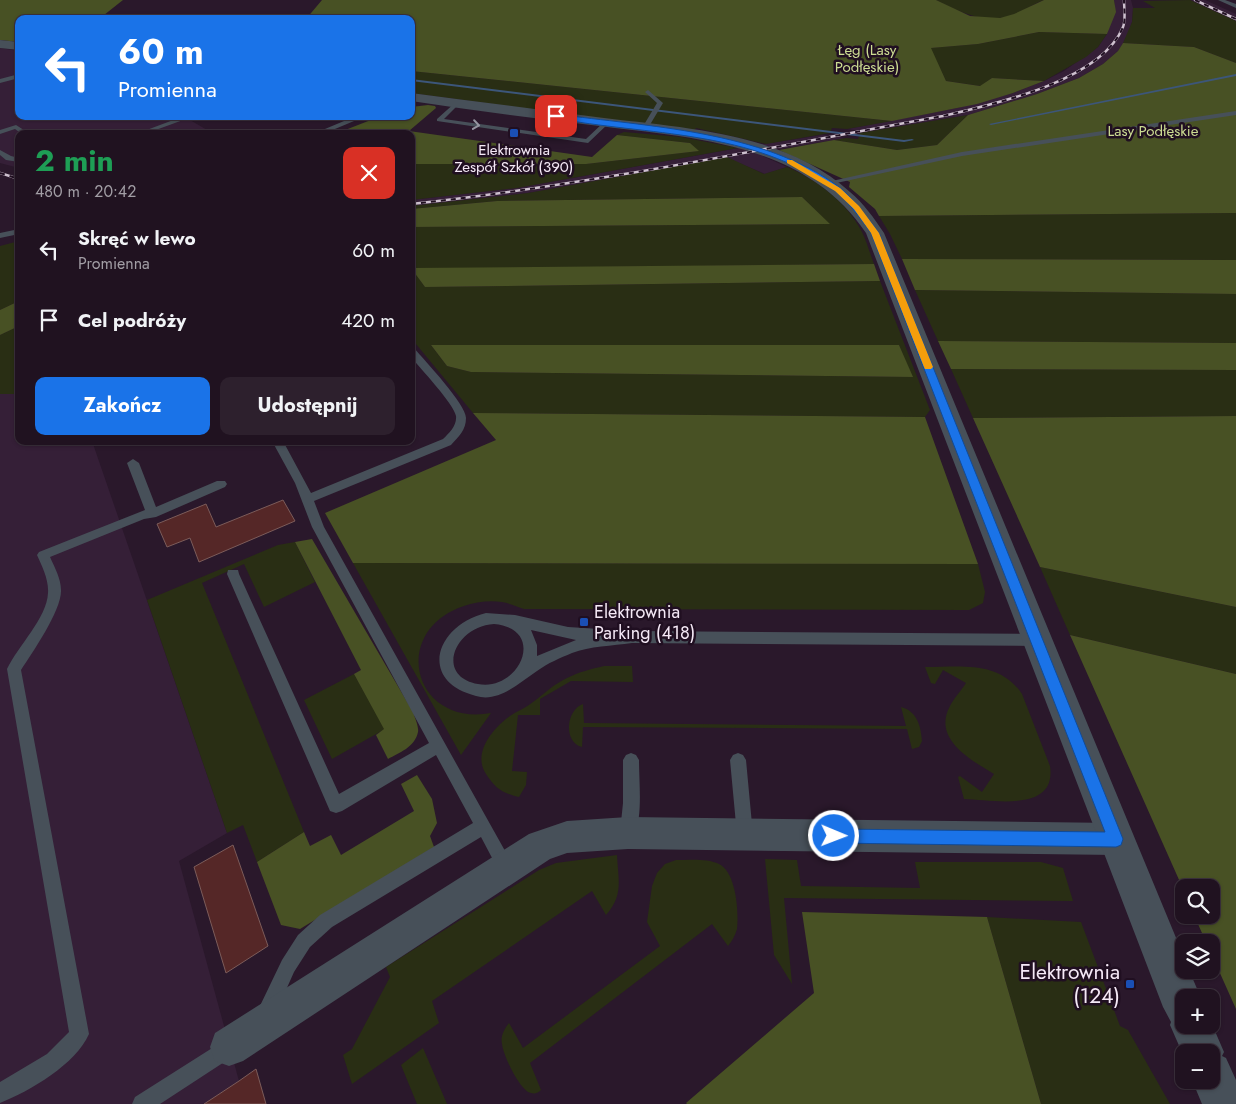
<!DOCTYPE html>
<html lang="pl">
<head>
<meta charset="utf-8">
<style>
	:root { --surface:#201220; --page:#2d202d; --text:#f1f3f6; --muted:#a29ea5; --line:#3d323e; --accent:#1a73e8 }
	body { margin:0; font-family:Jost,sans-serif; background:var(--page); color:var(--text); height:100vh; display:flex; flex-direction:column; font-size:19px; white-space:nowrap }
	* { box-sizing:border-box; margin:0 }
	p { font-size:16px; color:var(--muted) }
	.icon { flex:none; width:28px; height:28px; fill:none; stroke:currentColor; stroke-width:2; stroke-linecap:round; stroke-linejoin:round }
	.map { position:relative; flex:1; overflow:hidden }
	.sheet { position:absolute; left:15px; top:130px; width:400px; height:315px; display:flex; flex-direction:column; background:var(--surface); border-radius:10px; box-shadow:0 1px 4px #0004,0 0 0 1px var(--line) }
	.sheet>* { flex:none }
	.banner { position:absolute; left:15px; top:15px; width:400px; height:105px; border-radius:10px; box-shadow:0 1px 4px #0004,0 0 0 1px var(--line); background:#1a73e8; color:#fff; overflow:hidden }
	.fabs { position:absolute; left:1175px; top:879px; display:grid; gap:10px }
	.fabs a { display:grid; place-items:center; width:45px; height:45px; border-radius:10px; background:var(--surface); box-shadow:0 1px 4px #0004,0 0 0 1px var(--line); font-size:25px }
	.pin { position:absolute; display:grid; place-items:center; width:42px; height:42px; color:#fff; margin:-21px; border-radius:10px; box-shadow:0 2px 8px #0006 }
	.me { position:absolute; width:55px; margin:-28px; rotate:91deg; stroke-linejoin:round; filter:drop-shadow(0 0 4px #0008) }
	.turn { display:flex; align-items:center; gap:18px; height:105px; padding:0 20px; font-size:22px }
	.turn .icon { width:65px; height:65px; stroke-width:2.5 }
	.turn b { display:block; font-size:35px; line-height:42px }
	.round { display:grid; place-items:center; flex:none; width:52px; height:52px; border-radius:10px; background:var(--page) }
	.overview { display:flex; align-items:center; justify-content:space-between; height:85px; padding:0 20px }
	h1 { font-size:30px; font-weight:700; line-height:38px; color:#1e9e55 }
	.action { display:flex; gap:10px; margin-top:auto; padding:10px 20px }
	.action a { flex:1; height:58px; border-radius:10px; background:var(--accent); color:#fff; font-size:20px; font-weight:700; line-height:58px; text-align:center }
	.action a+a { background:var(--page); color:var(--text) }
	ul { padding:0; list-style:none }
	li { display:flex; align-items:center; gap:15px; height:70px; padding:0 20px }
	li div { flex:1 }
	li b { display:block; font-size:19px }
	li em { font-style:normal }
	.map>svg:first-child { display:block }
	.built { fill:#351f37 }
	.green { fill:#292e14; fill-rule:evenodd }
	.forest { fill:#485124 }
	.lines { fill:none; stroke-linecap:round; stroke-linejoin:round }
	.stream { fill:#3c567a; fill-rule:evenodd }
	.building { fill:#552727; stroke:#7c5c5a }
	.service { fill:#475059; fill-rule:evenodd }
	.minor { fill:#475059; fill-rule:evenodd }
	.tertiary { fill:#475059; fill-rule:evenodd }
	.rail-casing { stroke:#cec1cf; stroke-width:2.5 }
	.rail { stroke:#200f21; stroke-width:2; stroke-dasharray:5; stroke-linecap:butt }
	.oneway { stroke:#9595a0 }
	.route { fill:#1a73e8; stroke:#114b97 }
	.slow { fill:#f59e0b }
	.transit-dot { fill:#1a4fb4; stroke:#200f21; stroke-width:2 }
	.labels { text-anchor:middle; stroke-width:5; stroke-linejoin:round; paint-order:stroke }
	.far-park-label { font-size:15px; fill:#ccdc92; stroke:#200f21 }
	.far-poi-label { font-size:15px; fill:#f5e9f6; stroke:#200f21 }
	.poi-label { font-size:18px; fill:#f5e9f6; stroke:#200f21; text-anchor:start }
	.near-poi-label { font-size:21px; fill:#f5e9f6; stroke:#200f21; text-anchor:end }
</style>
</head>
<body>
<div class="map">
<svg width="1236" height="1104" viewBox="0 0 1236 1104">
	<rect width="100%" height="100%" fill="#2a182b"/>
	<path class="built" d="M1114 0H1131L1133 8 1132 22 1127 37 1118 51 1103 64 1079 78 1037 94 968 115 866 132 847 129 957 108 1013 93 1044 81 1064 71 1098 47 1107 34 1115 5Z
		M1190 0H1205L1236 14V21Z
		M0 48 19 51V116H183L214 134H19V168L0 163Z
		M822 135 846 138 756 153 787 167 765 174 727 158 528 193 411 206V200L517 188 738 148Z
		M0 394H19V441H92L227 833 179 861 239 1081 204 1104H0Z"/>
	<path class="green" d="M936 0H1044C1033 4 1025 10 1015 14 988 26 959 12 936 0Z
		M1190 0 1236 21V63L1194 47 1123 43 1132 22 1133 8H1155L1143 1Z
		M1039 32 1107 34 1098 47 1086 57 1044 81 992 78 981 86 946 81 930 48 978 44Z
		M411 71 892 121 847 129 832 128 830 133 766 144 696 128 694 131 411 93Z
		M968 115 937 145 897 150 834 140 846 138 858 139 860 133Z
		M624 132 681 137 738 148 517 188 411 200V164H586L698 151 690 143 617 135Z
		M727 157 764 174 787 167C817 180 847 202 862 232 867 242 870 254 874 264L412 269 425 287 880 281 930 410 925 417 473 413 411 338V227L829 224 802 197 497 201 411 209V206L528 193ZM431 345H899L912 377 471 372 447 366Z
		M1236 213V260L902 259 890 234 879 216Z
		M19 241V301L0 310V246Z
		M915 290 1236 294V343L938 341Z
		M19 326V394H0V335Z
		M951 369 1236 370V416L973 418Z
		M295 542 315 582 264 607 244 564 202 583 304 832 257 862 243 825 227 833 147 600 278 545Z
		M353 563 978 564 985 592 983 603 969 610 524 609C517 607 509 603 502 602 490 600 475 602 464 606 389 631 413 727 491 713L461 755Z
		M1040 567 1236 607V674L1070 635Z
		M604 666H632L633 682 571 681 540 699V715H518L512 771 527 772 526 785 519 797C502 793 496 789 486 774 472 753 493 728 510 716 517 711 526 708 533 702 544 694 554 684 567 678 579 672 591 669 604 666Z
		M925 667C962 667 999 660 1022 694L1050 766C1057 813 994 800 964 799L958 777 960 776 982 792 994 774C971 760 932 739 950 706 954 698 961 691 966 683L943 670 935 684 931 683Z
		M354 674 385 729 332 759 304 700Z
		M583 704 584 723 906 726 901 707C917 711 921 726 922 741L919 747 912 749 907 729 583 727 582 747C563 742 566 710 583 704Z
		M617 855C618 879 624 895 606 915L592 891 432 1001 439 1023 352 1084 343 1055 352 1049 390 977 386 967 539 870 556 863Z
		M765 859 797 860 801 886 920 888 915 862H1041L1063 868 1073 901 784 898 792 984 774 955Z
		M676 860C689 860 707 858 719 864 736 872 739 911 737 929 735 936 732 941 728 946L712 924 530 1063 541 1090C538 1093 535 1094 531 1093 520 1091 503 1055 502 1044 500 1036 505 1028 509 1023L523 1048 660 946 647 922 652 886 657 873 665 864Z
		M987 917 1081 922 1120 1026 1128 1030 1170 1104H1041Z
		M423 1048 447 1104H417L401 1065Z"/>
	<path class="forest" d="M0 0H123L99 19H19V42L0 40Z
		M322 0H936L970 16 1000 18 1014 14 1044 0H1114L1116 12 1107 34 1039 32 978 44 931 48 946 81 980 86 992 78 1044 81 1013 93 977 104 892 121 411 71V19H306Z
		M1123 43 1194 47 1236 63V213L879 216 875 209 849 187 850 182 779 150 834 140 897 150 937 145 968 115 1037 94 1079 78 1103 64 1118 51Z
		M428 105 435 106 436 108 409 131 592 157 617 135 690 143 699 151 586 164H411V134H335L381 116H411V107Z
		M802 197 830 224 411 227V209L497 201Z
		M902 259 1236 260V294L915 290Z
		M874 264 880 281 425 287 411 268Z
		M19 301V326L0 335V310Z
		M938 341 1236 343V370L951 369Z
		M431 345H899L913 377 471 372 447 366Z
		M473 413 925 417 978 564 353 563 325 513 496 440Z
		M1236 416V607L1040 567 973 418Z
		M312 539 413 712C415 718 419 727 418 732 415 747 399 753 388 759L376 735 384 729 354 674 361 670 295 542Z
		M1070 635 1236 674V1009L1211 953V942H1206L1194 915H1211V888H1184V891Z
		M417 775 432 799 437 823 430 836 434 847 300 929 281 925 257 862 304 832 310 846 331 835 341 855 414 811 401 784Z
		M802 912 987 917 1041 1104H687L686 1103 814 993Z"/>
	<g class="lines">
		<path class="stream" d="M1236 74V76L991 125 989 124Z
			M411 79 904 140 912 139 914 140 904 142 411 81Z"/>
	</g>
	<path class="building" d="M283 500 295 521 199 562 190 538 167 547 157 524 206 504 216 527Z
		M233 845 268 946 226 973 194 867Z
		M256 1069 266 1104H204L239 1081Z"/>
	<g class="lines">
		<path class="service" d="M1218 0H1225L1236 4V8Z
			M19 74V78L0 83V79Z
			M648 90 663 103 648 128 645 130 642 128 657 103 645 92Z
			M457 101 459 102V104L444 119 586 139 604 122 609 123 588 143 437 121V119Z
			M1236 111V115L962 156 827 185 823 183 962 152Z
			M184 116H194L153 131 156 134H147L144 131Z
			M356 116H366L323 134H313Z
			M16 125 30 134H22L15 129 0 134V130Z
			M0 150 11 156 19 158V162L6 160 0 155Z
			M19 229V234L0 238V233Z
			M411 347 414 348C425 361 466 404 466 418 466 430 459 436 451 445L314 501 324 527 514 867 512 873 506 875 500 873 481 837 332 927 310 947 294 972 274 1017 267 1019 260 1017 258 1010 282 960 298 935 320 915 473 823 436 755 342 811 336 813 330 811 227 574 228 570H238L239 574 339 794 429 743 312 527 295 483 272 441H283L311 493 443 439C449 433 457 426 456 416 454 404 420 368 411 357Z
			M133 459 139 463 156 507 217 481H225L227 484 225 487 156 517 144 519 50 557C55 568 61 579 61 590 62 610 32 653 21 670L89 1034C76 1064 30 1091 0 1103V1082L47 1054 69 1032 7 669C18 646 47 618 48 593 49 580 42 566 37 555L39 552 145 510 127 463Z
			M486 613 515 615 568 627 632 631 1037 634 1042 636 1044 640 1042 644 1037 646 632 643C612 646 590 646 572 653 560 658 548 663 537 671 520 682 499 703 476 696 417 681 436 625 486 613ZM494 624C548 629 519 692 478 684 434 676 455 626 494 624ZM531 630 576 640 537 656V645Z
			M631 753 636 755 639 760C639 784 643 815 634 838L628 840 622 838 620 832 623 803V760L626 755Z
			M738 753 743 755 746 760 753 835 751 841 745 843 739 841 737 835 730 760 733 755Z
			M228 1038 235 1041 238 1048 235 1055 160 1104H132L135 1097Z"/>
		<path class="minor" d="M628 817 1116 823 1128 827 1132 839 1128 851 1116 855 628 849 567 853 550 859 243 1061 229 1066 215 1061 210 1047 215 1033 529 834 567 821Z"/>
		<path class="tertiary" d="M0 40 19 42V50L0 48Z
			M411 93C473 101 534 109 596 117 681 128 783 131 850 192 864 204 874 218 884 233L1184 957V970H1189L1201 998H1184V1025H1211V1022L1224 1052 1222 1056 1226 1058 1236 1080V1104H1202L1192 1080H1211V1052H1184V1057L1170 1025 1171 1022 1163 1007 866 233C804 141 691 138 591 125 531 118 471 110 411 101Z"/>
		<g class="rail-casing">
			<path id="rail" d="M1195 0 1236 19
				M0 173 19 179
				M411 204C590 185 766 148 943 116 995 104 1101 81 1123 27 1126 20 1124 8 1124 0"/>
		</g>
		<use href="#rail" class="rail"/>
	</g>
	<defs><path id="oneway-chevron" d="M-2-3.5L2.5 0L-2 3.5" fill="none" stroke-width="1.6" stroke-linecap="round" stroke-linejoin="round" transform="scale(1.25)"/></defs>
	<use class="oneway" href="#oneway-chevron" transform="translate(476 125) rotate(8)"/>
	<path class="route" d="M556 114C648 127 762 130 839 187 855 200 867 217 879 233L1123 839 1121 845 1116 847 834 843 829 841 827 836 829 831 834 829 1105 832 871 233C860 218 849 202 834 190 753 129 648 136 554 118Z"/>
	<path class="slow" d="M787 160H792L840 188 859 206 879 233 933 367 931 369H925L924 367 871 233 854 209 835 191 787 163Z"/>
	<g class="transit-dot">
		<rect x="509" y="128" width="10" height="10" rx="2.5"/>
		<rect x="579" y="617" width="10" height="10" rx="2.5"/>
		<rect x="1125" y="979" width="10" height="10" rx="2.5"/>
	</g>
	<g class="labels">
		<g class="far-park-label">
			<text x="867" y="55">Łęg (Lasy<tspan x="867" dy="17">Podłęskie)</tspan></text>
			<text x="1153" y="136">Lasy Podłęskie</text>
		</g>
		<g class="far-poi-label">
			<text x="514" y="155">Elektrownia<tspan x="514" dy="17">Zespół Szkół (390)</tspan></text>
		</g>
		<g class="poi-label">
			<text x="594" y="618">Elektrownia<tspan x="594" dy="21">Parking (418)</tspan></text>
		</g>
		<g class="near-poi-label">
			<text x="1120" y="979">Elektrownia<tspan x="1120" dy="24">(124)</tspan></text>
		</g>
	</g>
</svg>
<div class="fabs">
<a><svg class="icon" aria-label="search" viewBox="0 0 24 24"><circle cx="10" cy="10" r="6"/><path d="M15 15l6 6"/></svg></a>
<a><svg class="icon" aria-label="layers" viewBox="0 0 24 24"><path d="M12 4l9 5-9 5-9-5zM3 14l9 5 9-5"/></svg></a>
<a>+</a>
<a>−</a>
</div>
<div class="pin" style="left:556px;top:116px;background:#d93025"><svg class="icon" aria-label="arrive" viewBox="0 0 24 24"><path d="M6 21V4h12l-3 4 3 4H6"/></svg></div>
<svg class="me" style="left:834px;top:836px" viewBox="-20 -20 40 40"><circle r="17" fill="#1a73e8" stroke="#fff" stroke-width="3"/><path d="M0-11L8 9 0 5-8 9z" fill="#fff"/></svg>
<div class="banner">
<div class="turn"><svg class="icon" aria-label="left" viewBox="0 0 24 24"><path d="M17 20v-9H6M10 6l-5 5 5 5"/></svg><div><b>60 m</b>Promienna</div></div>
</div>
<section class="sheet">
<div class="overview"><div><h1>2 min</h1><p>480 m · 20:42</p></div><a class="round" style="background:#d93025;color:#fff"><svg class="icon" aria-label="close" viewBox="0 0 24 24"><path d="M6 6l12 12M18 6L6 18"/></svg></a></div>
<ul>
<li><svg class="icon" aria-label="left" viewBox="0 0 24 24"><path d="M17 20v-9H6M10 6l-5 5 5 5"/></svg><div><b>Skręć w lewo</b><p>Promienna</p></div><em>60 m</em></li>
<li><svg class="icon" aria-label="arrive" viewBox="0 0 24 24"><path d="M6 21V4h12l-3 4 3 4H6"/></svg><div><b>Cel podróży</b></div><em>420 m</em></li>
</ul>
<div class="action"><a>Zakończ</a><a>Udostępnij</a></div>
</section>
</div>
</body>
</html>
